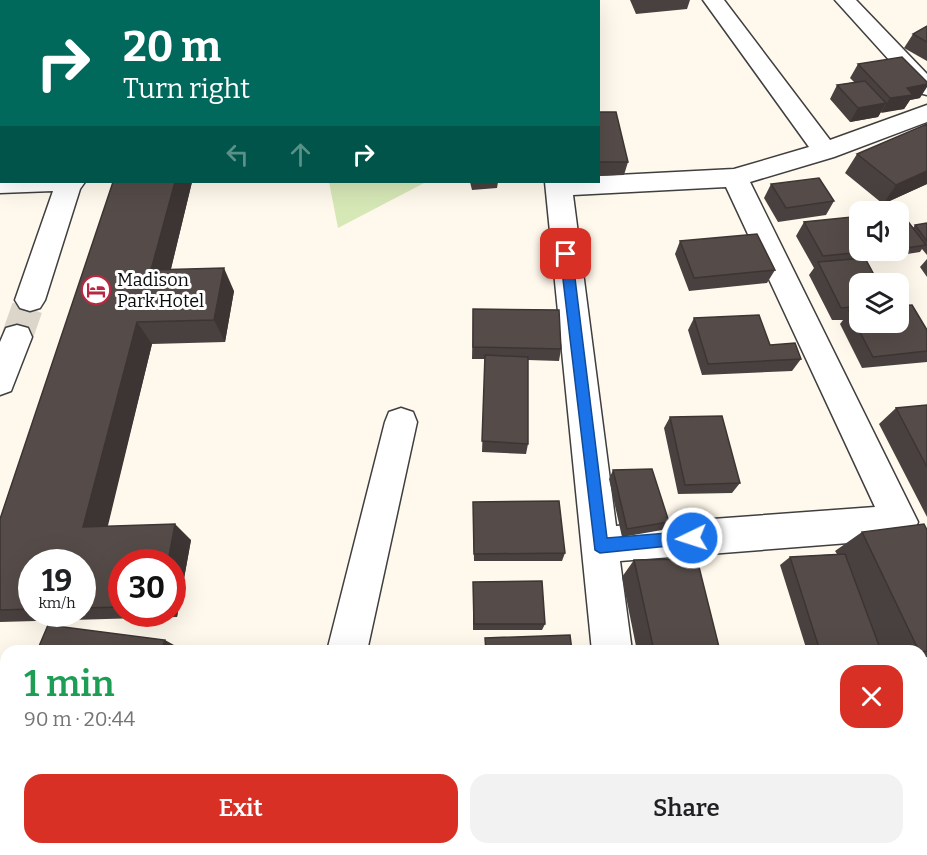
<!DOCTYPE html>
<html lang="en">
<head>
<meta charset="utf-8">
<style>
	:root { --surface:#fff; --page:#f2f2f2; --text:#202124; --muted:#757577; --accent:#d93025 }
	body { margin:0; font-family:Bitter,serif; background:var(--page); color:var(--text); height:100vh; display:flex; flex-direction:column; font-size:22px; white-space:nowrap }
	* { box-sizing:border-box; margin:0 }
	p { font-size:20px; color:var(--muted) }
	.icon { flex:none; width:33px; height:33px; fill:none; stroke:currentColor; stroke-width:2; stroke-linecap:round; stroke-linejoin:round }
	.map { position:relative; flex:1; overflow:hidden }
	.drawer { position:absolute; left:0px; top:645px; width:927px; height:210px; display:flex; flex-direction:column; background:var(--surface); border-radius:18px 18px 0 0; box-shadow:0 6px 24px #0002 }
	.drawer>* { flex:none }
	.guide { position:absolute; left:0px; top:0px; width:600px; height:183px; box-shadow:0 6px 24px #0002; background:#00695c; color:#fff; overflow:hidden }
	.buttons { position:absolute; left:849px; top:201px; display:grid; gap:12px }
	.buttons a { display:grid; place-items:center; width:60px; height:60px; border-radius:12px; background:var(--surface); box-shadow:0 6px 24px #0002; font-size:30px }
	.speed { position:absolute; left:18px; top:549px; display:flex; gap:12px; font-size:30px; font-weight:700; text-align:center }
	.speed>* { display:grid; place-content:center; width:78px; height:78px; border-radius:50%; background:var(--surface); box-shadow:0 6px 24px #0002; line-height:1 }
	.speed small { font-size:15px; font-weight:400 }
	.speed .limit { border:9px solid #d22; background:#fff; color:#111 }
	.pin { position:absolute; display:grid; place-items:center; width:51px; height:51px; color:#fff; margin:-26px; border-radius:12px; box-shadow:0 3px 9px #0006 }
	.me { position:absolute; width:66px; margin:-33px; rotate:266deg; stroke-linejoin:round; filter:drop-shadow(0 0 4px #0008) }
	.turn { display:flex; align-items:center; gap:21px; height:126px; padding:0 24px; font-size:27px }
	.turn .icon { width:78px; height:78px; stroke-width:2.5 }
	.turn b { display:block; font-size:42px; line-height:51px }
	.lanes { display:flex; align-items:center; height:57px; padding:0 24px; background:#0003; justify-content:center; gap:30px; direction:ltr }
	.lanes .off { opacity:.35 }
	.round { display:grid; place-items:center; flex:none; width:63px; height:63px; border-radius:18px; background:var(--page) }
	.overview { display:flex; align-items:center; justify-content:space-between; height:102px; padding:0 24px }
	h1 { font-size:36px; font-weight:600; line-height:45px; color:#1e9e55 }
	.action { display:flex; gap:12px; margin-top:auto; padding:12px 24px }
	.action a { flex:1; height:69px; border-radius:18px; background:var(--accent); color:#fff; font-size:24px; font-weight:600; line-height:69px; text-align:center }
	.action a+a { background:var(--page); color:var(--text) }
	.map>svg:first-child { display:block }
	.green { fill:#d7e8b7 }
	.lines { fill:none; stroke-linecap:round; stroke-linejoin:round }
	.minor-tunnel { stroke:#dbd5ca; stroke-width:31; stroke-dasharray:31 15; stroke-linecap:butt }
	.minor-casing { stroke:#3f3f3f; stroke-width:3 }
	.major-casing { stroke:#1d1d1d; stroke-width:3 }
	.minor { fill:#fff; fill-rule:evenodd }
	.major { fill:#f5bf65; fill-rule:evenodd }
	.wall { fill:#49413f; fill-rule:evenodd }
	.shaded-wall { fill:#3c3533 }
	.building { fill:#554c49; stroke:#3c3533; stroke-width:1.5 }
	.route { fill:#1a73e8; stroke:#114b97; stroke-width:1.5 }
	.labels { text-anchor:middle; stroke-width:6; stroke-linejoin:round; paint-order:stroke }
	.poi-label { font-size:18px; fill:#0c0c0c; stroke:#fff; text-anchor:start }
</style>
</head>
<body>
<div class="map">
<svg width="927" height="855" viewBox="0 0 927 855">
	<rect width="100%" height="100%" fill="#fff8ec"/>
	<path class="green" d="M329 182H426L338 228Z"/>
	<g class="lines">
		<path class="minor-tunnel" d="M17 337 30 300"/>
		<g class="minor-casing">
			<path id="minor" d="M703 0H724L830 140 927 105V122L834 157 750 182 918 522 913 534 900 539 620 561 632 651H592L545 182H598V176L734 169 809 147ZM726 187 875 507 616 526 573 195Z
				M835 0H856L927 74V95L919 93Z
				M0 175 2 182H85L80 189 45 300 40 308 30 311 20 308 15 300 53 191 0 193Z
				M17 325 28 328 32 337 11 391 0 395V342L6 328Z
				M401 408 413 412 417 422 367 651H327L385 422 389 412Z
				M276 849H322L320 855H274Z
				M610 849H656L657 855H611Z"/>
		</g>
		<g class="major-casing">
			<path id="major" d="M927 825V855H895L898 849H921V828Z"/>
		</g>
		<use href="#minor" class="minor"/>
		<use href="#major" class="major"/>
	</g>
	<path class="wall" d="M630 0H690L687 9 636 14Z
		M927 26V61L904 48 913 34Z
		M858 64 920 98 910 100 904 109 881 112 878 117 850 122 830 99 837 85 854 82 850 78Z
		M598 112 628 162 624 175 598 176Z
		M857 154 927 184 883 204 845 173Z
		M113 182H192L171 269 234 291 225 342 152 344 107 526 191 540 177 617 0 622V519ZM32 562H82V614H32ZM122 562 172 614H122Z
		M470 182H498L497 188 472 190Z
		M771 184 834 201 826 215 778 222 764 198Z
		M898 216 913 228 915 225 927 223V255L922 249 920 252 901 255 898 250Z
		M804 222 873 251 866 260 860 284V322L927 330V362L862 368 840 324 843 320H832L809 275 814 268 796 236Z
		M680 241 775 270 767 283 689 291 675 254Z
		M927 259V277L920 267Z
		M473 309 561 349 559 361 528 360V444L526 454 482 452 485 359H472Z
		M694 318 770 345 801 359 792 371 702 375 688 330Z
		M927 405V517L879 424 896 408Z
		M670 417 740 483 732 493 678 494 664 428Z
		M613 470 669 522 662 530 622 537 609 479Z
		M473 511 565 553 562 561H474Z
		M927 530V657L921 658V651H807L780 565 790 557 837 554 835 551 862 532Z
		M634 560 720 651H637L622 577Z
		M473 582 545 624 542 630H473Z"/>
	<path class="shaded-wall" d="M927 84V87L920 98 910 100 904 109 881 113 890 98 907 88Z
		M886 103 878 117 850 122 858 108Z
		M927 171V184L883 204 896 185Z
		M175 182H192L165 293 151 270Z
		M224 268 234 291 225 342 214 320Z
		M137 322 152 344 104 542 83 527Z
		M175 524 191 540 177 617 172 614V562H168Z
		M165 640 174 645 172 651H161Z"/>
	<path class="building" d="M294 0H335L334 2H293Z
		M927 26V42L913 34Z
		M902 57 927 82V84L907 88 913 95 890 98 858 64Z
		M865 81 886 103 858 108 837 85Z
		M598 112H616L628 162H598Z
		M927 124V171L896 185 857 154Z
		M819 178 834 201 786 208 771 184Z
		M113 182H175L151 270 224 268 214 320 137 322 83 527 175 524 168 562H122V607L82 608V562H32V609L0 610V519Z
		M903 215 926 245 907 248 898 237V216Z
		M852 217 860 229V250L873 251 823 256 804 222Z
		M927 223V241L915 225Z
		M757 234 775 270 694 278 680 241Z
		M865 258 879 284H860V306L841 308 818 262Z
		M912 305 927 330V351L873 357 849 311 860 310V322H898V306Z
		M473 309 559 310 561 349 473 347Z
		M759 315 770 345 795 343 801 359 708 364 694 318Z
		M485 355 528 357V444L482 441Z
		M927 405V467L896 408Z
		M722 416 740 483 685 485 670 417Z
		M652 469 669 522 627 529 613 470Z
		M559 501 565 553 474 554 473 502Z
		M924 524 927 530V651L921 652 919 651 862 532Z
		M845 554 881 651H820L790 557Z
		M697 559 720 651H654L634 560Z
		M542 581 545 624H474L473 582Z
		M48 625 165 640 161 651H37Z
		M570 635 572 651H486L485 638Z
		M927 671V730H921V672Z
		M420 849H463V855H419Z"/>
	<path class="route" d="M566 250 572 254 607 538 692 531 698 533 700 538 698 543 600 553 595 550 560 254Z"/>
	<defs>
		<g id="hotel-ring" transform="scale(1.5)"><circle r="9.5" fill="#fff" stroke="#b82842" stroke-width="1.5"/><path d="M-6-4.5h1.5V1H6V5H4.5V3h-9V5H-6ZM-4 0a1.8 1.8 0 1 1 3.6 0ZM.5 0V-2.5h3Q6-2.5 6 0Z" fill="#b82842"/></g>
	</defs>
	<g fill-rule="evenodd">
		<use href="#hotel-ring" x="96" y="290"/>
	</g>
	<g class="labels">
		<g class="poi-label">
			<text x="117" y="286">Madison<tspan x="117" dy="21">Park Hotel</tspan></text>
		</g>
	</g>
</svg>
<div class="buttons">
<a><svg class="icon" aria-label="sound" viewBox="0 0 24 24"><path d="M4 9h4l5-4v14l-5-4H4zM17 9q2 3 0 6"/></svg></a>
<a><svg class="icon" aria-label="layers" viewBox="0 0 24 24"><path d="M12 4l9 5-9 5-9-5zM3 14l9 5 9-5"/></svg></a>
</div>
<div class="speed"><div>19<small>km/h</small></div><div class="limit">30</div></div>
<div class="pin" style="left:566px;top:254px;background:#d93025"><svg class="icon" aria-label="arrive" viewBox="0 0 24 24"><path d="M6 21V4h12l-3 4 3 4H6"/></svg></div>
<svg class="me" style="left:692px;top:538px" viewBox="-20 -20 40 40"><circle r="17" fill="#1a73e8" stroke="#fff" stroke-width="3"/><path d="M0-11L8 9 0 5-8 9z" fill="#fff"/></svg>
<div class="guide">
<div class="turn"><svg class="icon" aria-label="right" viewBox="0 0 24 24"><path d="M7 20v-9h11M14 6l5 5-5 5"/></svg><div><b>20 m</b>Turn right</div></div>
<div class="lanes"><svg class="icon off" aria-label="left" viewBox="0 0 24 24"><path d="M17 20v-9H6M10 6l-5 5 5 5"/></svg><svg class="icon off" aria-label="ahead" viewBox="0 0 24 24"><path d="M12 20V5M6 11l6-6 6 6"/></svg><svg class="icon" aria-label="right" viewBox="0 0 24 24"><path d="M7 20v-9h11M14 6l5 5-5 5"/></svg></div>
</div>
<section class="drawer">
<div class="overview"><div><h1>1 min</h1><p>90 m · 20:44</p></div><a class="round" style="background:#d93025;color:#fff"><svg class="icon" aria-label="close" viewBox="0 0 24 24"><path d="M6 6l12 12M18 6L6 18"/></svg></a></div>
<div class="action"><a>Exit</a><a>Share</a></div>
</section>
</div>
</body>
</html>
